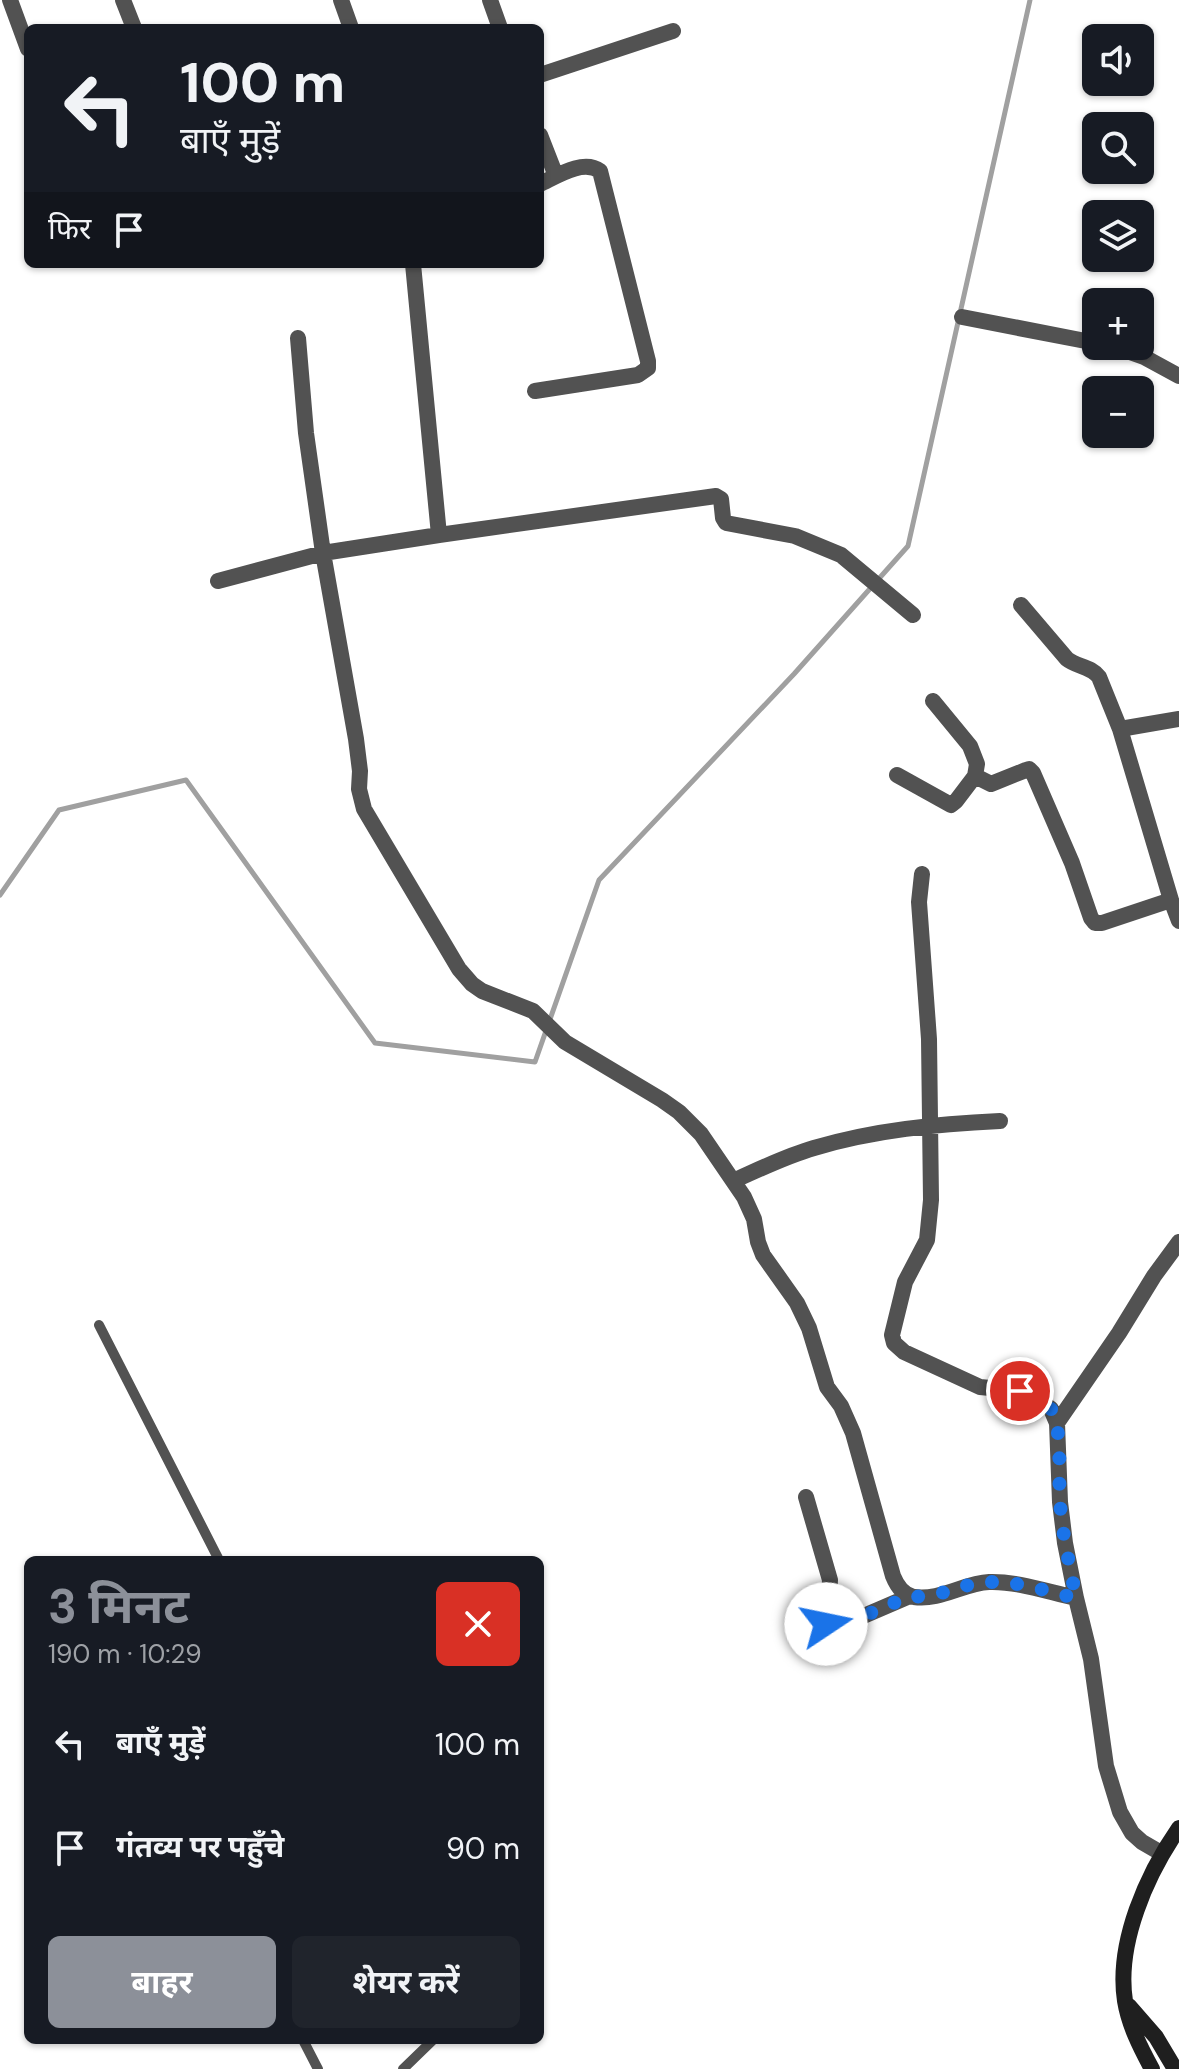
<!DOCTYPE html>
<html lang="hi">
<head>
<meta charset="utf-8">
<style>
	:root { --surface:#171b24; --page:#20242c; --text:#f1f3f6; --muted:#9ea1a6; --accent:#8c9099 }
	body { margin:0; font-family:"DM Sans","Noto Sans Devanagari",sans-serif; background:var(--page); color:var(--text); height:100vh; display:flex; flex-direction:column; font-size:30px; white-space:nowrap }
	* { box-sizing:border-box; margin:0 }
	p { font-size:26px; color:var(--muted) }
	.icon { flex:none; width:44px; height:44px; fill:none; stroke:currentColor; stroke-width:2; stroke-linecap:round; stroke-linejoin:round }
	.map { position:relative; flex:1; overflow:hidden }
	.side { position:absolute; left:24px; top:1556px; width:520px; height:488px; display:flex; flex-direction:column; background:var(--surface); border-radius:12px; box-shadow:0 2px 6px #0004 }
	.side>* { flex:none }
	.banner { position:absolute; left:24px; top:24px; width:520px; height:244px; border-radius:12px; box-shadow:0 2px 6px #0004; background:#171b24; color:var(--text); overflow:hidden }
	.fabs { position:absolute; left:1082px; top:24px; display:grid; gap:16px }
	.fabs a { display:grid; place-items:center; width:72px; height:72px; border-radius:12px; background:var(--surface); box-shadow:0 2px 6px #0004; font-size:40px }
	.pin { position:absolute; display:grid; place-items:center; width:68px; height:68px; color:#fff; margin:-34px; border:4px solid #fff; border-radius:50%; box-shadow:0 2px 8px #0007 }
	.me { position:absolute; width:88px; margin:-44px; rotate:79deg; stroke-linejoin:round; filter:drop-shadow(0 0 6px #0008) }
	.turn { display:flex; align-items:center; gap:28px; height:168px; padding:0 24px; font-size:36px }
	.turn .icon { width:104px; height:104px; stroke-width:2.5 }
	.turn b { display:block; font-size:56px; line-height:68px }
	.then { display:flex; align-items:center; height:76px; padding:0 24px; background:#0003; gap:16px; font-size:30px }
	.round { display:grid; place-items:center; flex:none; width:84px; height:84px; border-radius:12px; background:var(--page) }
	.head { display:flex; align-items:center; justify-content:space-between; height:136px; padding:0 24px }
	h1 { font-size:48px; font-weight:700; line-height:60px; color:var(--accent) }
	.button { display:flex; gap:16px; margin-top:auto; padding:16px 24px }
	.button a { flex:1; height:92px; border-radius:12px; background:var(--accent); color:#fff; font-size:32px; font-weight:700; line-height:92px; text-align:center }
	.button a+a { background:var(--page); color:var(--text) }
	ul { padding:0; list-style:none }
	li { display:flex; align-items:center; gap:24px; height:104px; padding:0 24px }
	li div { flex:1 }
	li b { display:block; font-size:30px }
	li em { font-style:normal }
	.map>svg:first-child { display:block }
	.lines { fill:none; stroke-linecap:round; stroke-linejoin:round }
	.stream { stroke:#a0a0a0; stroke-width:5 }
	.lane { stroke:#525252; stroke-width:10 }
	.street { stroke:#525252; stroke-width:16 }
	.secondary { stroke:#1f1f1f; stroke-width:16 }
	.route { stroke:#1a73e8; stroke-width:14; stroke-dasharray:0 25.2 }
</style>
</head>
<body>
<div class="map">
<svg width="1179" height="2069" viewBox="0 0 1179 2069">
	<rect width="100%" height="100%" fill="#fff"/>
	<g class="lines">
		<path class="stream" d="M0 895 59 810 186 780 375 1043 535 1062 599 880 794 674 908 546 1030 0"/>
		<path class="lane" d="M99 1325 219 1560
			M303 2040 318 2069
			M403 2069 433 2040"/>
		<path class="street" d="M10 0 28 49
			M123 0 134 28
			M341 0 351 28
			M490 0 500 28
			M540 75 673 31
			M540 135 556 176
			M413 264 439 535 716 496 721 499 723 518 726 523 795 536 841 555 913 615
			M962 317 1096 343
			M298 338 306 433 323 553 356 739 360 771 359 789 364 809 459 969 472 984 482 991 533 1011 565 1042 662 1100 679 1112 701 1134 744 1197 754 1219 758 1242 763 1255 797 1303 809 1328 827 1387 841 1406 853 1433 893 1576C897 1586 903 1595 914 1597 940 1601 964 1583 989 1582 1017 1581 1048 1592 1076 1598L1065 1543 1060 1502 1057 1423 1051 1409 1035 1397 1020 1391 980 1387 904 1352 894 1343 892 1335 905 1282 927 1240 931 1200 929 1039 919 902 922 874
			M1113 346 1144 357 1179 376
			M535 391 638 375 648 368V361L600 171C583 159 557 176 540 184
			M218 581 323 553 439 535
			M1120 729 1179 719
			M897 775 951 805 956 801 975 776 977 764 970 746 933 701
			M975 776 991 784 1026 770 1029 769 1033 773 1072 863 1091 918 1095 923H1102L1171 900 1120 729 1099 677C1091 666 1077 667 1067 659L1021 605
			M1171 900 1179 921
			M733 1181C760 1169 786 1156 814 1148 874 1130 937 1124 1000 1121
			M1057 1423 1119 1333 1154 1276 1179 1242
			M806 1497 830 1580 827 1626 830 1628 838 1627 910 1596
			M1076 1598 1091 1659 1106 1766 1120 1812 1132 1833 1142 1842 1161 1853"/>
		<path class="secondary" d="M1129 2006 1156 2037 1175 2069
			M1152 2069C1140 2047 1129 2025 1125 2001 1116 1943 1147 1874 1179 1828"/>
	</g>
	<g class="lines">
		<path class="route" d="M826 1624 830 1628 834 1629 910 1596C938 1600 962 1582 990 1582 1018 1581 1049 1592 1076 1598 1070 1566 1062 1534 1060 1501 1058 1479 1063 1427 1051 1409 1045 1399 1031 1395 1020 1391"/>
	</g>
</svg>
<div class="fabs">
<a><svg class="icon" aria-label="sound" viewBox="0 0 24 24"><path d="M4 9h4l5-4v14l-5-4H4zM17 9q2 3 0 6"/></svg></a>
<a><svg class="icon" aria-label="search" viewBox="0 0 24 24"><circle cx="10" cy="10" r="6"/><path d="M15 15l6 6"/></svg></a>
<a><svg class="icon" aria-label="layers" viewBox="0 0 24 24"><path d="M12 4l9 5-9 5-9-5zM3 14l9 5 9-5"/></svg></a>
<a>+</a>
<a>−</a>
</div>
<div class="pin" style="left:1020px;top:1391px;background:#d93025"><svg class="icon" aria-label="arrive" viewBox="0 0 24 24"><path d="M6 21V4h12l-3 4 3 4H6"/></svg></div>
<svg class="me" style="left:826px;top:1624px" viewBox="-20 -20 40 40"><circle r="19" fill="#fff"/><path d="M0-13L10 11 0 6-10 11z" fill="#1a73e8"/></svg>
<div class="banner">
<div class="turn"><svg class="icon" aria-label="left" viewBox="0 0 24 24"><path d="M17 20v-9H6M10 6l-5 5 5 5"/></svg><div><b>100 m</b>बाएँ मुड़ें</div></div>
<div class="then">फिर<svg class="icon" aria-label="arrive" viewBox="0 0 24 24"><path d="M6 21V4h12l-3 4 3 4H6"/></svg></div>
</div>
<section class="side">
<div class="head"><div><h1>3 मिनट</h1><p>190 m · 10:29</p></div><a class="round" style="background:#d93025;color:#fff"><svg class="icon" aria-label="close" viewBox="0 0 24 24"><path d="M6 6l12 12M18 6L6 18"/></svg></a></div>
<ul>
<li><svg class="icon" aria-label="left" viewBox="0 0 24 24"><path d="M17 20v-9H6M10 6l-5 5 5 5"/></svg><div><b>बाएँ मुड़ें</b></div><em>100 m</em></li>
<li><svg class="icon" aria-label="arrive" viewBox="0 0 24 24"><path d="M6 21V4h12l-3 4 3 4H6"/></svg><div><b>गंतव्य पर पहुँचे</b></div><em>90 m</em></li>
</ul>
<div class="button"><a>बाहर</a><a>शेयर करें</a></div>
</section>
</div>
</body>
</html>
